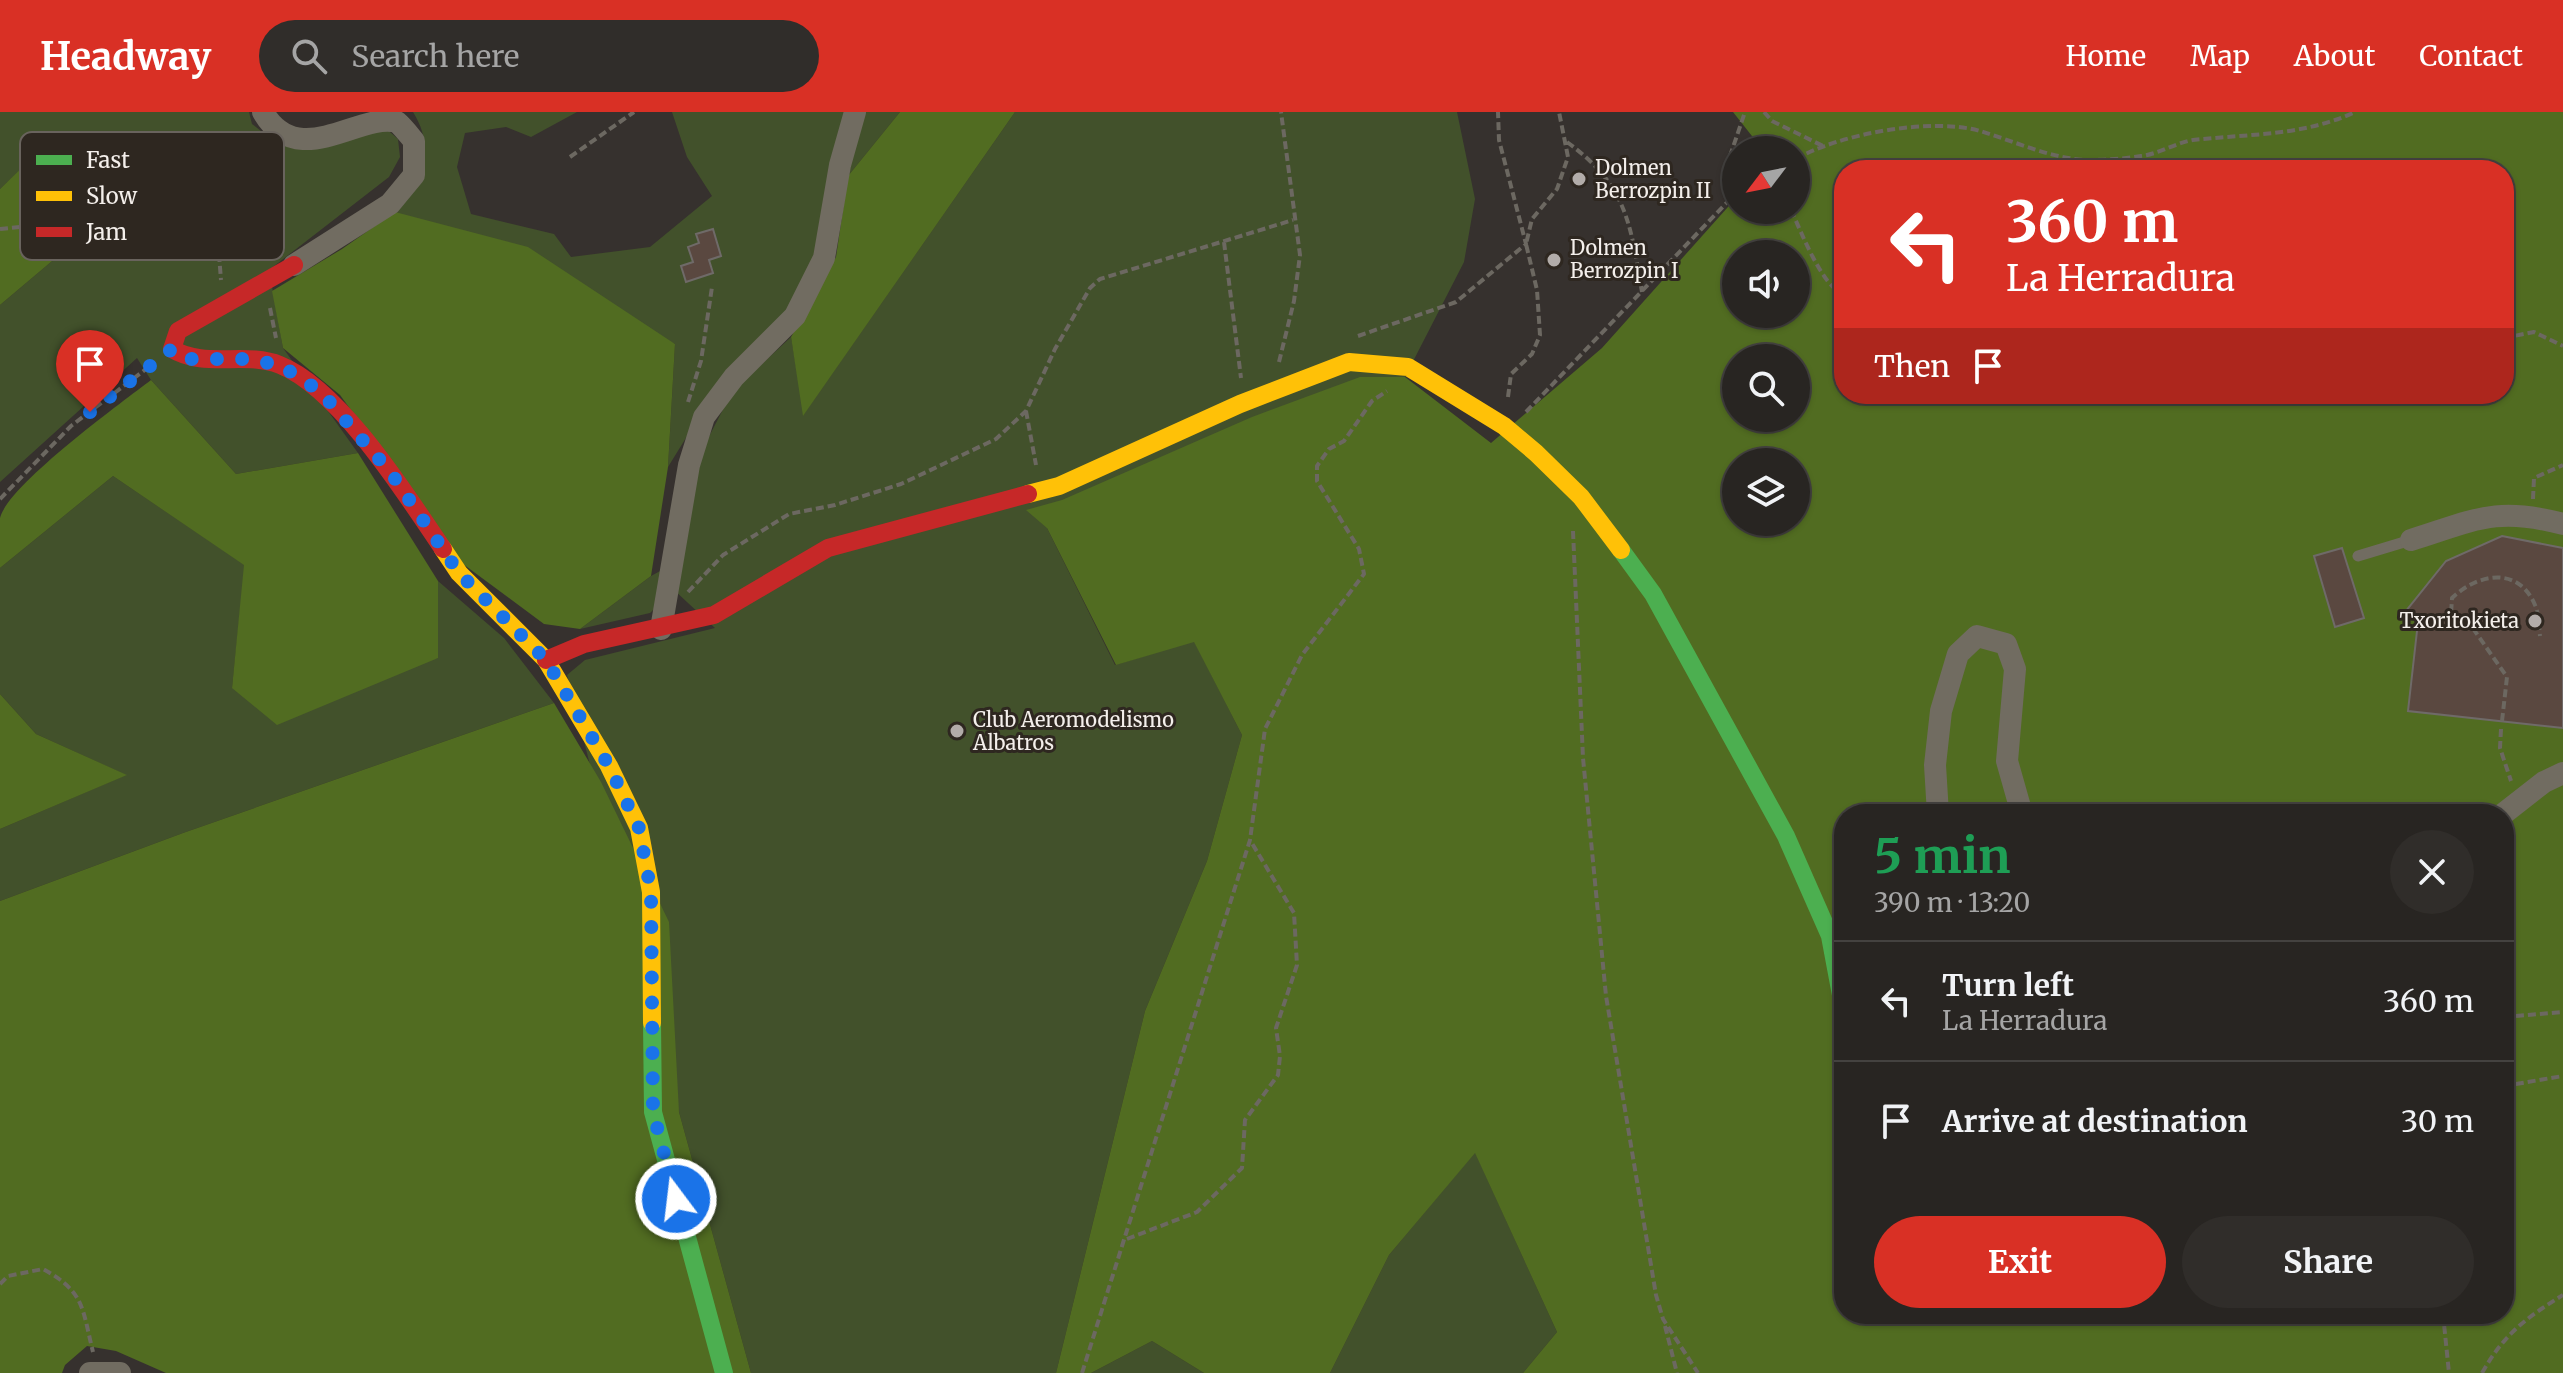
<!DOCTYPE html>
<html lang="en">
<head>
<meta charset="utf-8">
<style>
	:root { --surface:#282522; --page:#302d2a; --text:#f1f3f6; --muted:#a5a5a5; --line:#444240; --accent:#d93025 }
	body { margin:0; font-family:Merriweather,serif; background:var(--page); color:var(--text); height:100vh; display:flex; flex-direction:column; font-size:30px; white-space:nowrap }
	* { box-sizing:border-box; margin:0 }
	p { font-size:26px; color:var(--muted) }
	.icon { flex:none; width:44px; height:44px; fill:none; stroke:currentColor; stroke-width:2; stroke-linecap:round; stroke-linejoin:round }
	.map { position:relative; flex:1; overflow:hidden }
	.side { position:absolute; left:1834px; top:692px; width:680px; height:520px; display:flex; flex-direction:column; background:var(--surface); border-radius:32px; box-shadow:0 2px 6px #0004,0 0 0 2px var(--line) }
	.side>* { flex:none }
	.top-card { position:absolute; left:1834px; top:48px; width:680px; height:244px; border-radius:32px; box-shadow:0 2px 6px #0004,0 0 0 2px var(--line); background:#d93025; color:#fff; overflow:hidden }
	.needle { width:52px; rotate:238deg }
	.tools { position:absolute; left:1722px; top:24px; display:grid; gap:16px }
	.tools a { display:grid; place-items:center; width:88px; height:88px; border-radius:50%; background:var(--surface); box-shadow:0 2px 6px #0004,0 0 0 2px var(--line); font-size:40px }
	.pin { position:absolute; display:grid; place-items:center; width:68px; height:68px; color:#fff; margin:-82px -34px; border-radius:50% 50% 50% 0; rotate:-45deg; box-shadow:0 0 8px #0007 }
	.pin .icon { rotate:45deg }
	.me { position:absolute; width:88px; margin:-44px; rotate:345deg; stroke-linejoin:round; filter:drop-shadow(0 0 6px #0008) }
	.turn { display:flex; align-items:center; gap:28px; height:168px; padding:0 40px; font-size:36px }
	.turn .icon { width:104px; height:104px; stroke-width:2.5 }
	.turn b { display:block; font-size:56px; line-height:68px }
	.then { display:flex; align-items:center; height:76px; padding:0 40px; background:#0003; gap:16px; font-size:30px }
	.round { display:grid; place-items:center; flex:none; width:84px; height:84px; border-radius:42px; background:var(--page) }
	.overview { display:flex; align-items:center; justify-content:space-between; height:136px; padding:0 40px }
	h1 { font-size:48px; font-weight:700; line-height:60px; color:#1e9e55 }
	.button { display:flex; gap:16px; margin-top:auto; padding:16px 40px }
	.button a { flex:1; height:92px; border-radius:48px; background:var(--accent); color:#fff; font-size:32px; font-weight:700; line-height:92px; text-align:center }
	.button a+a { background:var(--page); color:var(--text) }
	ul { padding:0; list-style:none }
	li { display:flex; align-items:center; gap:24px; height:120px; padding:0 40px; border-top:2px solid var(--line) }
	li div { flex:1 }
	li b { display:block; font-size:30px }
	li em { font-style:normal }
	header { display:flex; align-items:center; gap:48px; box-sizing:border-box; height:112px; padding:0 40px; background:var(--accent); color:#fff }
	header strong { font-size:38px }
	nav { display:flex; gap:44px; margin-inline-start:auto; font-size:28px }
	.search { width:560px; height:72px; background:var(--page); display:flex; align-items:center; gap:20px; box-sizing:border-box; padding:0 28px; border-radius:44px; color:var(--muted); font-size:30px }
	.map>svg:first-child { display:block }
	.green { fill:#42512b }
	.forest { fill:#516c21; fill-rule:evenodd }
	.building { fill:#5a4840; stroke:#6f6a68; stroke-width:2 }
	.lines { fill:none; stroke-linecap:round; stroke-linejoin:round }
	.path { stroke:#6c6861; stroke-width:4; stroke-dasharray:8 4; stroke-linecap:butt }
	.lane { stroke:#716c61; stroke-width:11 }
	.street { stroke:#716c61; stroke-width:22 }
	.fast { stroke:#4caf50; stroke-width:18 }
	.slow { stroke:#ffc107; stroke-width:18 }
	.jam { stroke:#c62828; stroke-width:18 }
	.route { stroke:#1a73e8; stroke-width:14; stroke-dasharray:0 25.2 }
	.poi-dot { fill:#b2aca9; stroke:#2e2720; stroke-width:3 }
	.labels { text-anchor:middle; stroke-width:6; stroke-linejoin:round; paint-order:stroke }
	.poi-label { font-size:20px; fill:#f4efeb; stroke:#2e2720; text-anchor:start }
	.key { fill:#2e2720; stroke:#69635d; stroke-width:2 }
	.key-label { font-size:22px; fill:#f4efeb }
</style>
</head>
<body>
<header>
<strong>Headway</strong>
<div class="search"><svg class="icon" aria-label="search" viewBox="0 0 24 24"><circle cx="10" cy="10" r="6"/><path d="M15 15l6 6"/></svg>Search here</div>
<nav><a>Home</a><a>Map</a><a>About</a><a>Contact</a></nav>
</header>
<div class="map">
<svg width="2563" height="1261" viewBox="0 0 2563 1261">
	<rect width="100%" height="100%" fill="#36312e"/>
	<path class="green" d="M0 0H249L252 12 261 19 302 34 383 14 398 27 400 45 389 65 269 158 283 236 358 341 236 362 151 268 137 246 0 370V193L64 139 38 41 0 77Z
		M413 0H577L531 25 506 15 465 21 457 55 471 102 554 122 571 145 650 135 712 84 687 45 672 0H847L817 145 790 201 726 261 668 355 675 232 395 100C422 68 437 39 413 0Z
		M862 0H900L848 64Z
		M1015 0H1457L1475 87 1464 150 1405 265 1047 416 1115 553 1194 529 1242 623 1207 749 1145 899 1056 1261H751L679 1000 567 563 585 548 715 516 674 478 650 501 580 517 651 464 682 447 701 340 732 280 791 225 804 302Z
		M113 364 245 453 232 576 438 546V469L504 526 554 591 183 721 0 789V717L126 663 36 622 0 582V456Z
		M1475 1040 1557 1220 1523 1261H1330L1389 1143Z
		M1152 1229 1204 1261H1091Z"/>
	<path class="forest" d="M900 0H1015L803 304 791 225 836 145 848 64Z
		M1733 0H2563V1261H1523L1557 1220 1475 1041 1389 1143 1330 1261H1204L1152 1229 1091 1261H1056L1145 899 1207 749 1242 623 1194 530 1116 553 1047 416 1026 398 1062 388 1252 305 1360 265H1405L1491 331 1602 236 1736 86V98H1796V38H1763ZM1844 58H2504V282H1844ZM1736 142H1796V202H1736ZM1736 246H1796V306H1736ZM1736 350H1796V410H1736ZM1844 702H2504V1202H1844Z
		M38 40 64 139 0 193V77Z
		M395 100 528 135 675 232 668 355 651 464 580 517 544 512 463 452 340 283 283 236 272 179 342 137Z
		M151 268 236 362 358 341 438 469V546L277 613 232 576 244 453 113 364 0 456C0 441 0 421 0 406 8 373 121 291 151 268Z
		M0 582 36 622 127 663 0 717Z
		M554 591 601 670 669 810 679 1000 751 1261H166L116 1239 87 1234 65 1253 62 1261H0V789L183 721Z"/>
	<path class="building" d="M713 117 721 144 709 148 713 161 686 170 681 154 693 150 688 135 699 131 696 122Z
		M2502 424 2563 436V616L2408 599 2418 510 2406 499 2446 449Z
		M2342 436 2364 506 2335 515 2314 444Z"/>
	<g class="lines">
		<path class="path" d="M1764 0 1772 9 1823 34
			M1567 30C1627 74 1630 110 1642 180
			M570 45 634 0
			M1796 47C1839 22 1931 5 1980 19 2014 29 2049 46 2086 48 2103 48 2124 47 2141 44 2159 42 2175 31 2193 28 2247 22 2304 24 2355 0
			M1736 55 1730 44 1745 0
			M1791 98C1802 121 1821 173 1844 183
			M0 117 131 104 180 105 218 130 243 131 272 138
			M218 130 221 168
			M1224 130 1241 266
			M270 196 276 226
			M1358 224 1456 190 1526 132 1499 28 1498 0
			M2504 226 2534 220 2563 234
			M1279 250 1294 189 1300 143 1281 0
			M1508 285 1511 262 1532 242 1540 223 1537 178 1526 132 1532 107 1557 77 1568 45 1559 0
			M688 290 701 249 712 175
			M1026 299 1036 353
			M1526 300 1736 81
			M0 387 71 314 154 251
			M2533 387 2534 366 2563 353
			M1573 419 1583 646 1606 884 1656 1183 1663 1207 1698 1261
			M688 480 723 443 789 402 835 393 901 372 996 327 1026 299 1055 237 1090 176 1100 167 1293 108
			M2502 609 2507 565 2472 515 2451 502 2452 486C2477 462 2518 453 2535 493 2539 502 2539 515 2540 524
			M2501 617 2500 636 2511 669
			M2504 905 2563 900
			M2504 974 2563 964
			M1127 1127 1197 1100 1242 1056 1245 1008 1278 963 1280 944 1276 916 1297 853 1294 801 1250 728
			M0 1172 8 1164 43 1157C85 1180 82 1196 93 1240
			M2443 1202 2449 1261
			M1665 1214 1677 1261
			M1082 1261 1250 728 1265 617 1302 543 1364 462 1359 437 1317 369V354L1329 337 1344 329 1372 289 1387 279
			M2482 1261C2504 1222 2526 1206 2563 1183"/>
		<path class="lane" d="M2358 444 2411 428"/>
		<path class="street" d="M263 0C298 60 359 0 397 10 403 15 409 23 414 29V63L390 92 294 153
			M2411 428C2475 408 2496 394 2563 412
			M661 517 689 353 704 305 734 265 795 204 824 146 840 53 855 0
			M1938 702 1935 653 1941 599 1958 542 1977 524 2006 532 2015 557 2007 649 2022 702
			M2503 702 2544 670 2563 661
			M90 1261H120"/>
		<path class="fast" d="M1621 438 1653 482 1786 724 1830 824 1844 899
			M652 911 653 1000 724 1261"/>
		<path class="slow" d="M1028 382 1059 374 1240 292 1349 250 1408 255 1504 314 1536 341 1581 385 1621 438
			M443 437 459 461 546 548 609 654 639 716 651 780 652 911"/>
		<path class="jam" d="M294 153 178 219 172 237C205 257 245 239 280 253 340 277 407 384 443 437
			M546 548 584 532 714 503 828 436 1028 382"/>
	</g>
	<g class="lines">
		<path class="route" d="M90 300 172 237 188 247H245L280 253 321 280 391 361 459 461 546 548 609 654 639 716 651 780 653 1000 676 1087"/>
	</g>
	<g class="poi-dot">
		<circle cx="1579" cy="67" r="8"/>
		<circle cx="1554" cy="148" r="8"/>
		<circle cx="2535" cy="509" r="8"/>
		<circle cx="957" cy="619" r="8"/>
	</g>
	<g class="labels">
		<g class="poi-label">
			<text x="1595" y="63">Dolmen<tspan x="1595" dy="23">Berrozpin II</tspan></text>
			<text x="1570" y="143">Dolmen<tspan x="1570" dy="23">Berrozpin I</tspan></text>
			<text x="2519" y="516" text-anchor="end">Txoritokieta</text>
			<text x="973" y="615">Club Aeromodelismo<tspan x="973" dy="23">Albatros</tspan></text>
		</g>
	</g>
	<rect x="20" y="20" width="264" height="128" rx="12" class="key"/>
	<rect x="36" y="43" width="36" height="10" fill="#4caf50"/>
	<rect x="36" y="79" width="36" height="10" fill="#ffc107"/>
	<rect x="36" y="115" width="36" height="10" fill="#c62828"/>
	<g class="key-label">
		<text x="86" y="56">Fast</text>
		<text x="86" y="92">Slow</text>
		<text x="86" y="128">Jam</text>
	</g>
</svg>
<div class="tools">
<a><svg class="needle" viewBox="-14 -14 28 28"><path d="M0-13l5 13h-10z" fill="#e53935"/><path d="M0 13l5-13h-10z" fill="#a5a5a5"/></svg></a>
<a><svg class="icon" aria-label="sound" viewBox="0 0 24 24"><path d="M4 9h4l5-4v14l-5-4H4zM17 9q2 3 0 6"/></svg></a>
<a><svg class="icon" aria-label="search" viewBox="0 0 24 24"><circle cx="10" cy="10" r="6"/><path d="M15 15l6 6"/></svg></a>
<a><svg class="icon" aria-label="layers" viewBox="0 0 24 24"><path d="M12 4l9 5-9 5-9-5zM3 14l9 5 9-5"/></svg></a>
</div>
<div class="pin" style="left:90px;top:300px;background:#d93025"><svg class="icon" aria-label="arrive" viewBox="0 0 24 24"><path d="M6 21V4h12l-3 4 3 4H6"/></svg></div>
<svg class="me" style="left:676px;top:1087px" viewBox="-20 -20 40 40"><circle r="17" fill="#1a73e8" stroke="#fff" stroke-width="3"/><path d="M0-11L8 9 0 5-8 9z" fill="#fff"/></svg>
<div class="top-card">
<div class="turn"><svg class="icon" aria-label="left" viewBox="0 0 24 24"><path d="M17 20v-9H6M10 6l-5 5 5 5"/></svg><div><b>360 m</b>La Herradura</div></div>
<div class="then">Then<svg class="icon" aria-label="arrive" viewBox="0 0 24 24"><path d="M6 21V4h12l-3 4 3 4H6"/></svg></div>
</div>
<section class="side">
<div class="overview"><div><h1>5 min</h1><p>390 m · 13:20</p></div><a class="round"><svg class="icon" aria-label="close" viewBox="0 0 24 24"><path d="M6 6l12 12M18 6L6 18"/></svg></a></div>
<ul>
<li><svg class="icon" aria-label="left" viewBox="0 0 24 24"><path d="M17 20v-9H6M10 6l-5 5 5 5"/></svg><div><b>Turn left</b><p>La Herradura</p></div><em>360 m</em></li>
<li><svg class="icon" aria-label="arrive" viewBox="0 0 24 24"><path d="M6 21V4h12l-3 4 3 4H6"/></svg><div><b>Arrive at destination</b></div><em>30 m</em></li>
</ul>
<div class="button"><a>Exit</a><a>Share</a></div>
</section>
</div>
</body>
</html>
